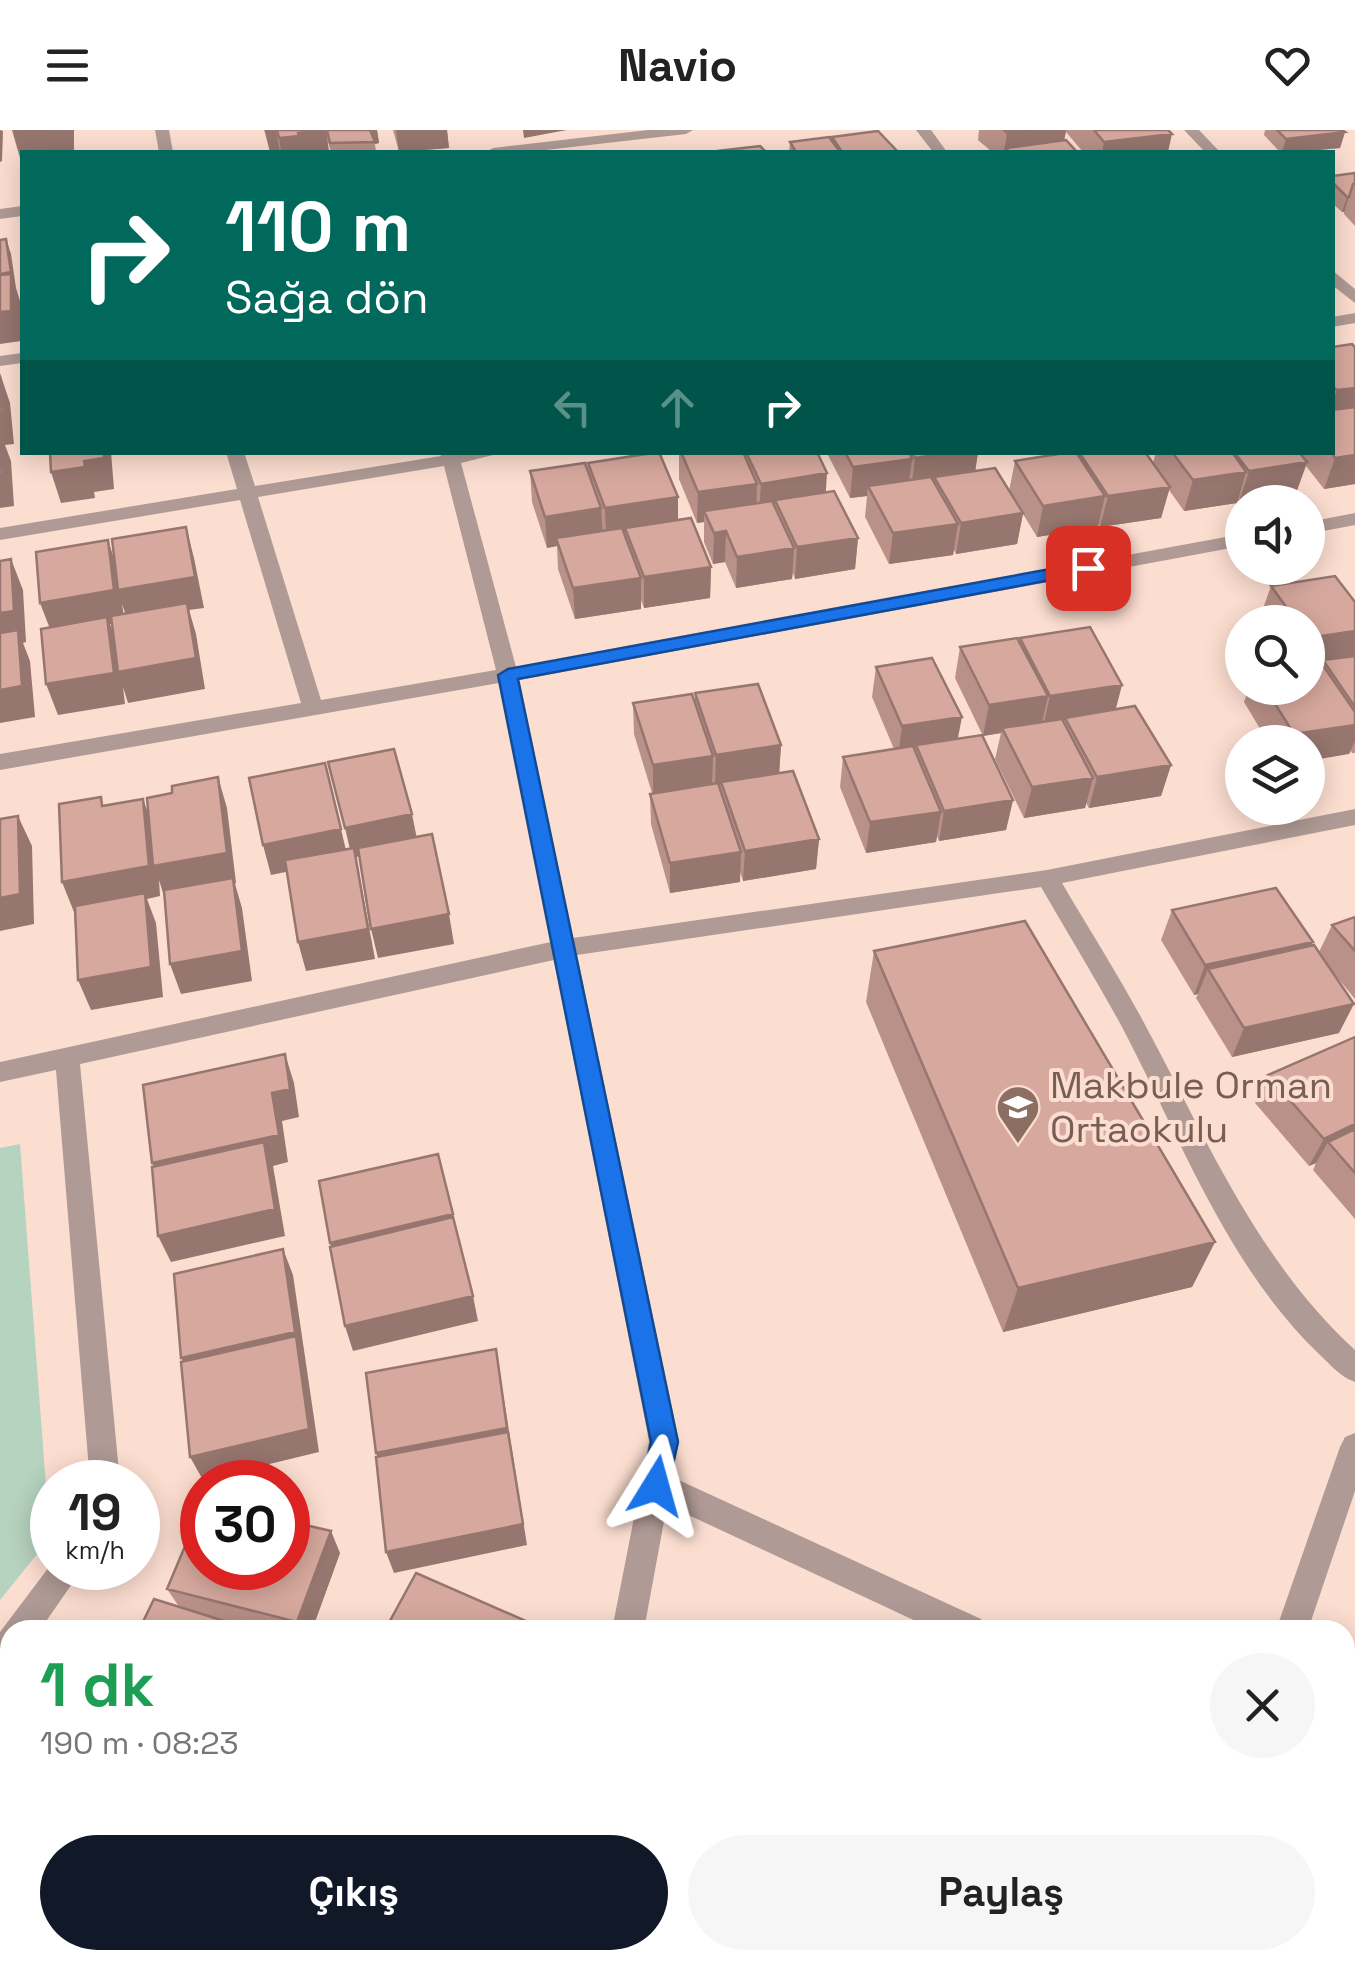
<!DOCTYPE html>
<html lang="tr">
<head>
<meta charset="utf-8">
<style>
	:root { --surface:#fff; --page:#f6f6f6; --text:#222; --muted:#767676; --accent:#111827 }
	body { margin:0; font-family:"Space Grotesk",sans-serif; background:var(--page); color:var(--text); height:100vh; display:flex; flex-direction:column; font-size:38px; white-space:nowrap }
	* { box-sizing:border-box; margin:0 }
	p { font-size:32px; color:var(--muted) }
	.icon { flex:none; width:55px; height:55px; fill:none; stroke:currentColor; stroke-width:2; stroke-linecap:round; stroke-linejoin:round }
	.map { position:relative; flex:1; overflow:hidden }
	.drawer { position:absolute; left:0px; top:1490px; width:1355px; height:350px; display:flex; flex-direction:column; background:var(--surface); border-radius:30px 30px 0 0; box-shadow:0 5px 25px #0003 }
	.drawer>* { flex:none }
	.top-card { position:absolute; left:20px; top:20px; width:1315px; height:305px; border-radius:0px; box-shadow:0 5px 25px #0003; background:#00695c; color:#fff; overflow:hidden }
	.controls { position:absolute; left:1225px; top:355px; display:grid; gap:20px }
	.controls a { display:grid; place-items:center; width:100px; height:100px; border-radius:50%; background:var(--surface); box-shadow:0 5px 25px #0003; font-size:50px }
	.speed { position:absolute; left:30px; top:1330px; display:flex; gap:20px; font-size:50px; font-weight:700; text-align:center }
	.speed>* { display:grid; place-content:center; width:130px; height:130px; border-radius:50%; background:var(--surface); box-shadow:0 5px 25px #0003; line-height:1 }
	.speed small { font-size:25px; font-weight:400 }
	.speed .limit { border:15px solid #d22; background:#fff; color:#111 }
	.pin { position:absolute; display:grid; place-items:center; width:85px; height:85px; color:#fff; margin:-42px; border-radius:20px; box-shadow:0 5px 15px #0006 }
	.me { position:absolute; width:110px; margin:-55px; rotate:8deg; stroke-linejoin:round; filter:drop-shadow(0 0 8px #0008) }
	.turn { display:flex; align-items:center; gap:35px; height:210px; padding:0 40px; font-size:45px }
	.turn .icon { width:130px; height:130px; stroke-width:2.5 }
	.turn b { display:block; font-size:70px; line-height:85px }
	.lanes { display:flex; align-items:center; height:95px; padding:0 40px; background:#0003; justify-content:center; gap:50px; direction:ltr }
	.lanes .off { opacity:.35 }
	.round { display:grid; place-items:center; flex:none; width:105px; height:105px; border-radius:52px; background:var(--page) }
	.overview { display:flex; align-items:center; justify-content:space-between; height:170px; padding:0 40px }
	h1 { font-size:60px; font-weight:700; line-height:75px; color:#1e9e55 }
	.button { display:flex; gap:20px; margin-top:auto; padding:20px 40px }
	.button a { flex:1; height:115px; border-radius:60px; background:var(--accent); color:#fff; font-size:40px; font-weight:700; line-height:115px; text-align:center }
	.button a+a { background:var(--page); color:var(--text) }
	header { display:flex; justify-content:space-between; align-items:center; height:130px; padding:0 40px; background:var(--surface); font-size:45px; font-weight:700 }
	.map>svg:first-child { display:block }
	.green { fill:#b6d3bf }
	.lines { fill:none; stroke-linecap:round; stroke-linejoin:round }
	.street { fill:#af9a95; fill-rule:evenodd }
	.wall { fill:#b99188 }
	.shaded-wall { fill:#96766f; fill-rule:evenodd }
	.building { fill:#d7a99e; stroke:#96766f; stroke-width:2.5 }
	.route { fill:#1a73e8; stroke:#114b97; stroke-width:2.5 }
	.labels { text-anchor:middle; stroke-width:8; stroke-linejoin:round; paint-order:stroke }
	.education-label { font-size:38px; fill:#785e54; stroke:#fcded0; text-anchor:start }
</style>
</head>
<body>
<header><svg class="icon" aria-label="menu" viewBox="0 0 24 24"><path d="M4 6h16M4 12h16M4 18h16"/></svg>Navio<svg class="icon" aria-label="heart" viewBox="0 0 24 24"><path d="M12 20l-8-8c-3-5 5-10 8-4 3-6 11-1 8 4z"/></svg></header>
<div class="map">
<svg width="1355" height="1840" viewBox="0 0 1355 1840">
	<rect width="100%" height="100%" fill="#fcded0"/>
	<path class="green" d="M20 1014 50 1408 0 1470V1018Z"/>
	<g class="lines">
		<path class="street" d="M155 0H169L173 22H159Z
			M648 0H693L686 4 528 22H486L493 18Z
			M916 0H931L947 22H933Z
			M1184 0H1199L1220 22H1205Z
			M22 76V86L0 89V79Z
			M1332 140 1355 159V173L1332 155Z
			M1355 183V193L1332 197V187Z
			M22 223V233L0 236V226Z
			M226 322H244L255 356 441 326 440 322H505L461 333 516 537 1242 404V416L519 550 573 808 1047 740 1355 679V695L1062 753C1092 804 1124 854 1151 906 1210 1017 1261 1134 1355 1220V1252C1340 1247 1331 1235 1319 1224 1227 1136 1180 1007 1122 897 1096 849 1068 804 1041 757L577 825 679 1311 672 1347 981 1489 986 1500H935L667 1375 644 1500H612L649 1311 554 830 80 934 120 1352H90L56 940 0 952V932L551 812 499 553 0 640V624L301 573 240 370 0 410V398L237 359ZM444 336 496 540 321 570 258 367Z
			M1355 383V395L1308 404V392Z
			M1355 1303V1361L1308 1500H1276L1340 1317 1345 1307Z
			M52 1433V1438H83L40 1500H10V1539L0 1543V1502Z
			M1345 1656 1355 1660V1694L1345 1690Z
			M487 1830H523L519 1840H483Z"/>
	</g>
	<path class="wall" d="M264 0H377L379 13 375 14 376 22H331L327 9 329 22H270Z
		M393 0H447L449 18 399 22Z
		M979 0H1168V22H1083L1066 2 1064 10 1077 22H992L978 10Z
		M1265 0H1342L1345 2 1340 18 1297 22H1280L1264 5Z
		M832 7 898 22H789L790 12 832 11Z
		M1355 43V96L1344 84V82H1342L1332 73V46Z
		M1332 217 1355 354 1324 359 1306 336 1296 363 1239 372 1237 370V373L1184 381 1169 360 1161 388 1100 397 1099 394 1098 397 1037 407 1023 384 1017 414 956 424 954 420 953 425 889 434 865 387 867 366 850 368 828 325V322H978L975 341 1009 361 1015 331 1051 325 1050 322H1145L1153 333 1156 322H1332Z
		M679 322H817L826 362 858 408 855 439 795 449 793 443 792 449 736 458 725 432 713 434 704 412V392L697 393 679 349Z
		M588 333 678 390 711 437 710 468 644 478 641 470V479L575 489 558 439 557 416 547 418 532 372 530 341 589 344Z
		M1271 456 1355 472V623H1352L1351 621 1349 624 1308 612H1268L1244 572 1249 558H1308V492H1264L1260 487Z
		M1020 508 1115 580 1171 635 1161 666 1089 678 1086 673 1085 678 1024 688 995 629 1001 603 983 606 955 548 960 517 1019 512Z
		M876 537 958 609 1013 670 1006 700 939 711 937 706 936 712 866 723 840 657 843 627 894 619 872 567Z
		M695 563 781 615 779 643 819 709 816 739 743 751 740 742V752L670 763 651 694 650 664 652 663 634 604 633 573H695Z
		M1172 780 1313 812 1311 816 1319 822 1332 795 1355 787V869L1331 840 1339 903 1232 927 1196 868 1198 864 1194 865 1161 810Z
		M874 821 1215 1112 1192 1157 1003 1202 866 872Z
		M1355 907V1089L1313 1040 1316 1033 1309 1036 1255 973 1268 945Z
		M340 1423 312 1500H263L204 1485 180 1478 167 1459Z
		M1355 1801V1840H1345L1354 1802Z
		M849 1830H945L942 1840H868Z
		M1042 1830H1314L1312 1840H1060Z"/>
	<path class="shaded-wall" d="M0 0 3 1 2 31 0 32Z
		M12 0H74V22H22V28H20Z
		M265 0H276L280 22H270Z
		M326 0 329 22H281L279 8 298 3Z
		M370 0H377L379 13 375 14Z
		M396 0H447L449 18 399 22Z
		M523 0H567L524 8Z
		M1028 0H1066L1062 22 1006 18 1004 22 1007 3Z
		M1345 2 1340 18 1297 22H1282L1286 9Z
		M1172 4 1168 22H1102L1104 12Z
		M1347 67H1349L1344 82H1342Z
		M6 109 11 124 16 158 21 174V211L0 214V182Z
		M0 243 10 273 14 314 5 315 11 331 14 376 0 378Z
		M1355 258V287L1332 290V272L1337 260Z
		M104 322H111L114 359 94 362 95 368 61 373 51 342 84 331Z
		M954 322H978L974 350 934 347 932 356 911 359 915 328Z
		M1355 325V354L1324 359 1335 328Z
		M912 329 908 360 868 356 867 366 850 368 853 337Z
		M1307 332 1296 363 1239 372 1249 341Z
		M1246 342 1237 373 1184 381 1193 350Z
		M827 343 825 374 775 370 774 382 759 384 761 354Z
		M757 354 756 385 704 381V392L697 393 698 362Z
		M1170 357 1161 388 1100 397 1108 366Z
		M1105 366 1098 397 1037 407 1043 376Z
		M678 367V398H625V406L606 409 605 378Z
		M601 378 603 409 556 408 557 416 547 418 545 387Z
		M1023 383 1017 414 956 424 961 393Z
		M958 394 953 425 889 434 893 403Z
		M186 397 194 428 204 478 189 480 196 504 205 559 128 573 123 557 125 574 58 585 46 554 52 504 40 473 108 410 118 441ZM122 474 128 491 118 518 110 494 125 492Z
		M726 401 725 432 713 434 714 403Z
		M858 408 855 439 795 449 797 417Z
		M794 418 792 449 736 458 737 427Z
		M11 429 23 460 26 512 23 513 30 531 35 587 0 593V483Z
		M711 437 710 468 644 478V447Z
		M641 448V479L575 489 573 458Z
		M1355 501V530H1323L1321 536 1308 538V508Z
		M1122 555 1114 586 1065 588 1063 594 1043 597 1050 566Z
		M1048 566 1041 597 1002 598 1001 603 983 606 989 575Z
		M962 587 956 618 916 615 914 625 898 627 902 596Z
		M1355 595V611L1349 624 1308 631V612H1291L1294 604Z
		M781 615 779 646 715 656 716 625Z
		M713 626 712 656 653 665V635Z
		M1171 635 1161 666 1089 678 1097 647Z
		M218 647 227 678 236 753 235 754 242 778 252 851 181 864 170 834 164 766 159 750 160 766 147 769 156 793 163 867 91 880 78 850 74 782 62 752 143 669 154 699Z
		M1093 648 1085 678 1024 688 1032 657Z
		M1013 670 1006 700 939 711 944 681Z
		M941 682 936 712 866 723 870 692Z
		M412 684 418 714 356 727 375 829 306 841 298 812 352 728 345 698Z
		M18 686 32 716 34 794 0 801V768Z
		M341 699 348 729 271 745 263 715Z
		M819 709 816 739 743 751 745 721Z
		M741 722 740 752 670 763V733Z
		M449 784 454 814 378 828 371 799Z
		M1313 812 1299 841 1208 839 1198 864 1194 865 1205 835Z
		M1354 874 1339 903 1232 927 1244 898Z
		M285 924 294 953 299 987 282 991 288 1032 273 1036 285 1106 171 1132 158 1106 164 1060 152 1033 272 963Z
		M1355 994V1015L1328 1012 1316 1033 1309 1036 1324 1009Z
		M453 1084 458 1110 338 1139 330 1113Z
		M1215 1112 1192 1157 1003 1202 1018 1158Z
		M283 1119 293 1145 319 1322 203 1350 190 1327 194 1252 181 1228Z
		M473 1166 478 1191 353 1221 345 1196Z
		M496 1219 527 1415 394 1443 386 1422 384 1346 376 1323Z
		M331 1401 340 1423 312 1500H301L297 1492Z
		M314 1830H332L326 1840H308Z
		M345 1830H355L352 1837Z"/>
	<path class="building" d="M277 0H323L298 3 299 6 279 8Z
		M327 0H370L375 12 330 13Z
		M1004 0H1028L1007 3Z
		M1094 0H1168L1172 4 1104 12Z
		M1277 0H1342L1345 2 1286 9Z
		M878 1 898 22H842L832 7Z
		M829 7 840 22H796L790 12Z
		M1066 10 1077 22H1009L1006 18Z
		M760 16 766 22 717 21Z
		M1355 43V54H1353L1349 67H1347L1332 52V46Z
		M6 109 11 142 0 144V110Z
		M11 144V181L0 182V145Z
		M1352 214 1355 217V258L1337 260 1332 256V217Z
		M0 246 3 283 0 284Z
		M1355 277V325L1335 328 1331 322H1332V280Z
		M0 304 3 345H0Z
		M50 322H104V328L84 331 85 337 51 342Z
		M659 322 678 367 605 378 588 333Z
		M681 322H743L757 354 698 362Z
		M746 322H817L827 343 761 354Z
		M845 322H909L912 329 853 337Z
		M912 322H954L915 328Z
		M1071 322H1076L1105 366 1043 376 1015 331Z
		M1079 322H1145L1170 357 1108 366Z
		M1172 322H1232L1246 342 1193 350Z
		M1234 322H1299L1307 332 1249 341Z
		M585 333 601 378 545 387 530 341Z
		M995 338 1023 383 961 393 934 347Z
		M931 347 958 394 893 403 868 356Z
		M834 361 858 408 797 417 775 370Z
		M772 371 794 418 737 427 726 401 714 403 704 381Z
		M691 388 711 437 644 447 625 398Z
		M186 397 195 447 118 460 112 409Z
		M622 398 641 448 573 458 556 408Z
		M108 410 114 460 40 473 36 422Z
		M11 429 14 481 0 483V431Z
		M1335 446 1355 472V501L1308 508V492H1297L1271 456Z
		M187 473 196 528 118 542 111 486Z
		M107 487 114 543 46 554 41 499Z
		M1090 497 1122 555 1050 566 1020 508Z
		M18 500 22 556 0 560V503Z
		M1017 508 1048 566 989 575 960 517Z
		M1355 526V577L1323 530Z
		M932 528 962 587 902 596 876 537Z
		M1320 531 1355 582V595L1294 604 1265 558H1308V533Z
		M758 554 781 615 716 625 695 563Z
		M692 564 713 626 653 635 633 573Z
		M1135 576 1171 635 1097 647 1065 588Z
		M1062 589 1093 648 1032 657 1002 598Z
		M982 605 1013 670 944 681 916 615Z
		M913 616 941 682 870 692 843 627Z
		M394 619 412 684 345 698 328 632Z
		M325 633 341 699 263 715 249 648Z
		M793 641 819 709 745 721 721 652Z
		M218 647 227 723 153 736 147 668 172 663V656Z
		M718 653 741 722 670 733 650 664Z
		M101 667 102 676 143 669 149 736 62 752 59 674Z
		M18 686 20 764 0 768V689Z
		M432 704 449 784 371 799 358 718Z
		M354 718 368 799 298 812 285 730Z
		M233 748 242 821 170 834 164 760Z
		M1276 758 1313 812 1205 835 1172 780Z
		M145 763 151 837 78 850 75 776Z
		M1355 787V821L1332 795Z
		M1025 791 1215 1112 1018 1158 874 821Z
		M1314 815 1354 874 1244 898 1208 839Z
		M1355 907V994L1324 1009 1268 945Z
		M285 924 290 959 272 963 279 1005 152 1033 143 955Z
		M1355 999V1043L1328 1012Z
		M264 1012 275 1079 158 1106 152 1037Z
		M438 1024 453 1084 330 1113 319 1051Z
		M453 1087 473 1166 345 1196 330 1117Z
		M283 1119 295 1202 181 1228 174 1144Z
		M296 1206 309 1299 190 1327 181 1232Z
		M496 1219 507 1298 376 1323 366 1243Z
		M508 1302 523 1394 386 1422 376 1327Z
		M202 1376V1438H288V1391L331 1401 297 1492 167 1459Z
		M416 1443 535 1495 532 1500H385Z
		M154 1469 253 1500H139Z
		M239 1830H314L308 1840H254Z
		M876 1830H945L942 1840H895Z
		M1075 1830H1176L1174 1840H1093Z
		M1183 1830H1314L1312 1840H1181Z"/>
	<path class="route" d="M1088 432 1094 434V442L518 549 678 1312 666 1365 656 1369 646 1365 642 1356 651 1312 498 545 508 539Z"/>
	<defs>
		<g id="school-pin" transform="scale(2.25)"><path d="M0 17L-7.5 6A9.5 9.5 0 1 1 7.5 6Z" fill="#8d6e63" stroke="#fcded0"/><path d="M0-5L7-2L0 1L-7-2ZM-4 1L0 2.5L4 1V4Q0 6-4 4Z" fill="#fff"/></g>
	</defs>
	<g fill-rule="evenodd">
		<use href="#school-pin" x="1018" y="977"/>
	</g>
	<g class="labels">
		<g class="education-label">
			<text x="1050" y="968">Makbule Orman<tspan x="1050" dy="44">Ortaokulu</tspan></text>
		</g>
	</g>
</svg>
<div class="controls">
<a><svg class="icon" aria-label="sound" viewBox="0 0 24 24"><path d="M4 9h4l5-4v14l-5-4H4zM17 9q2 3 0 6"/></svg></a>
<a><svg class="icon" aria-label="search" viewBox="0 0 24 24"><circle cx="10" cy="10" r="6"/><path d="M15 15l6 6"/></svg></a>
<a><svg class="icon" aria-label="layers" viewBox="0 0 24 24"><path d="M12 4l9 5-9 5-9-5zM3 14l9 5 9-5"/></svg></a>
</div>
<div class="speed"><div>19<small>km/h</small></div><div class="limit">30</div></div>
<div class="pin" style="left:1088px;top:438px;background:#d93025"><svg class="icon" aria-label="arrive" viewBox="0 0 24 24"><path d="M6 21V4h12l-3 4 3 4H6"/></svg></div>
<svg class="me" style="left:656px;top:1356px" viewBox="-20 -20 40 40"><path d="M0-17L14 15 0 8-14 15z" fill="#1a73e8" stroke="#fff" stroke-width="4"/></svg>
<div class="top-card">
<div class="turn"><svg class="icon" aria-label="right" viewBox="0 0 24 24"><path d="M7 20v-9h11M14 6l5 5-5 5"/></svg><div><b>110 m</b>Sağa dön</div></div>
<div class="lanes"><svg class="icon off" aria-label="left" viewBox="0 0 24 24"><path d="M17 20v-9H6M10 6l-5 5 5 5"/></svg><svg class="icon off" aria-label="ahead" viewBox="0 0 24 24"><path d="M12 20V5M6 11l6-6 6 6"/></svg><svg class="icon" aria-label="right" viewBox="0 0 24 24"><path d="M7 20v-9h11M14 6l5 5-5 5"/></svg></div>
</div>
<section class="drawer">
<div class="overview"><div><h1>1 dk</h1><p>190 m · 08:23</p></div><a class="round"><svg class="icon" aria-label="close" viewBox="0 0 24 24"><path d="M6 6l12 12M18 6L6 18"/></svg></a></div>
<div class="button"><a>Çıkış</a><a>Paylaş</a></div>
</section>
</div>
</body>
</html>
